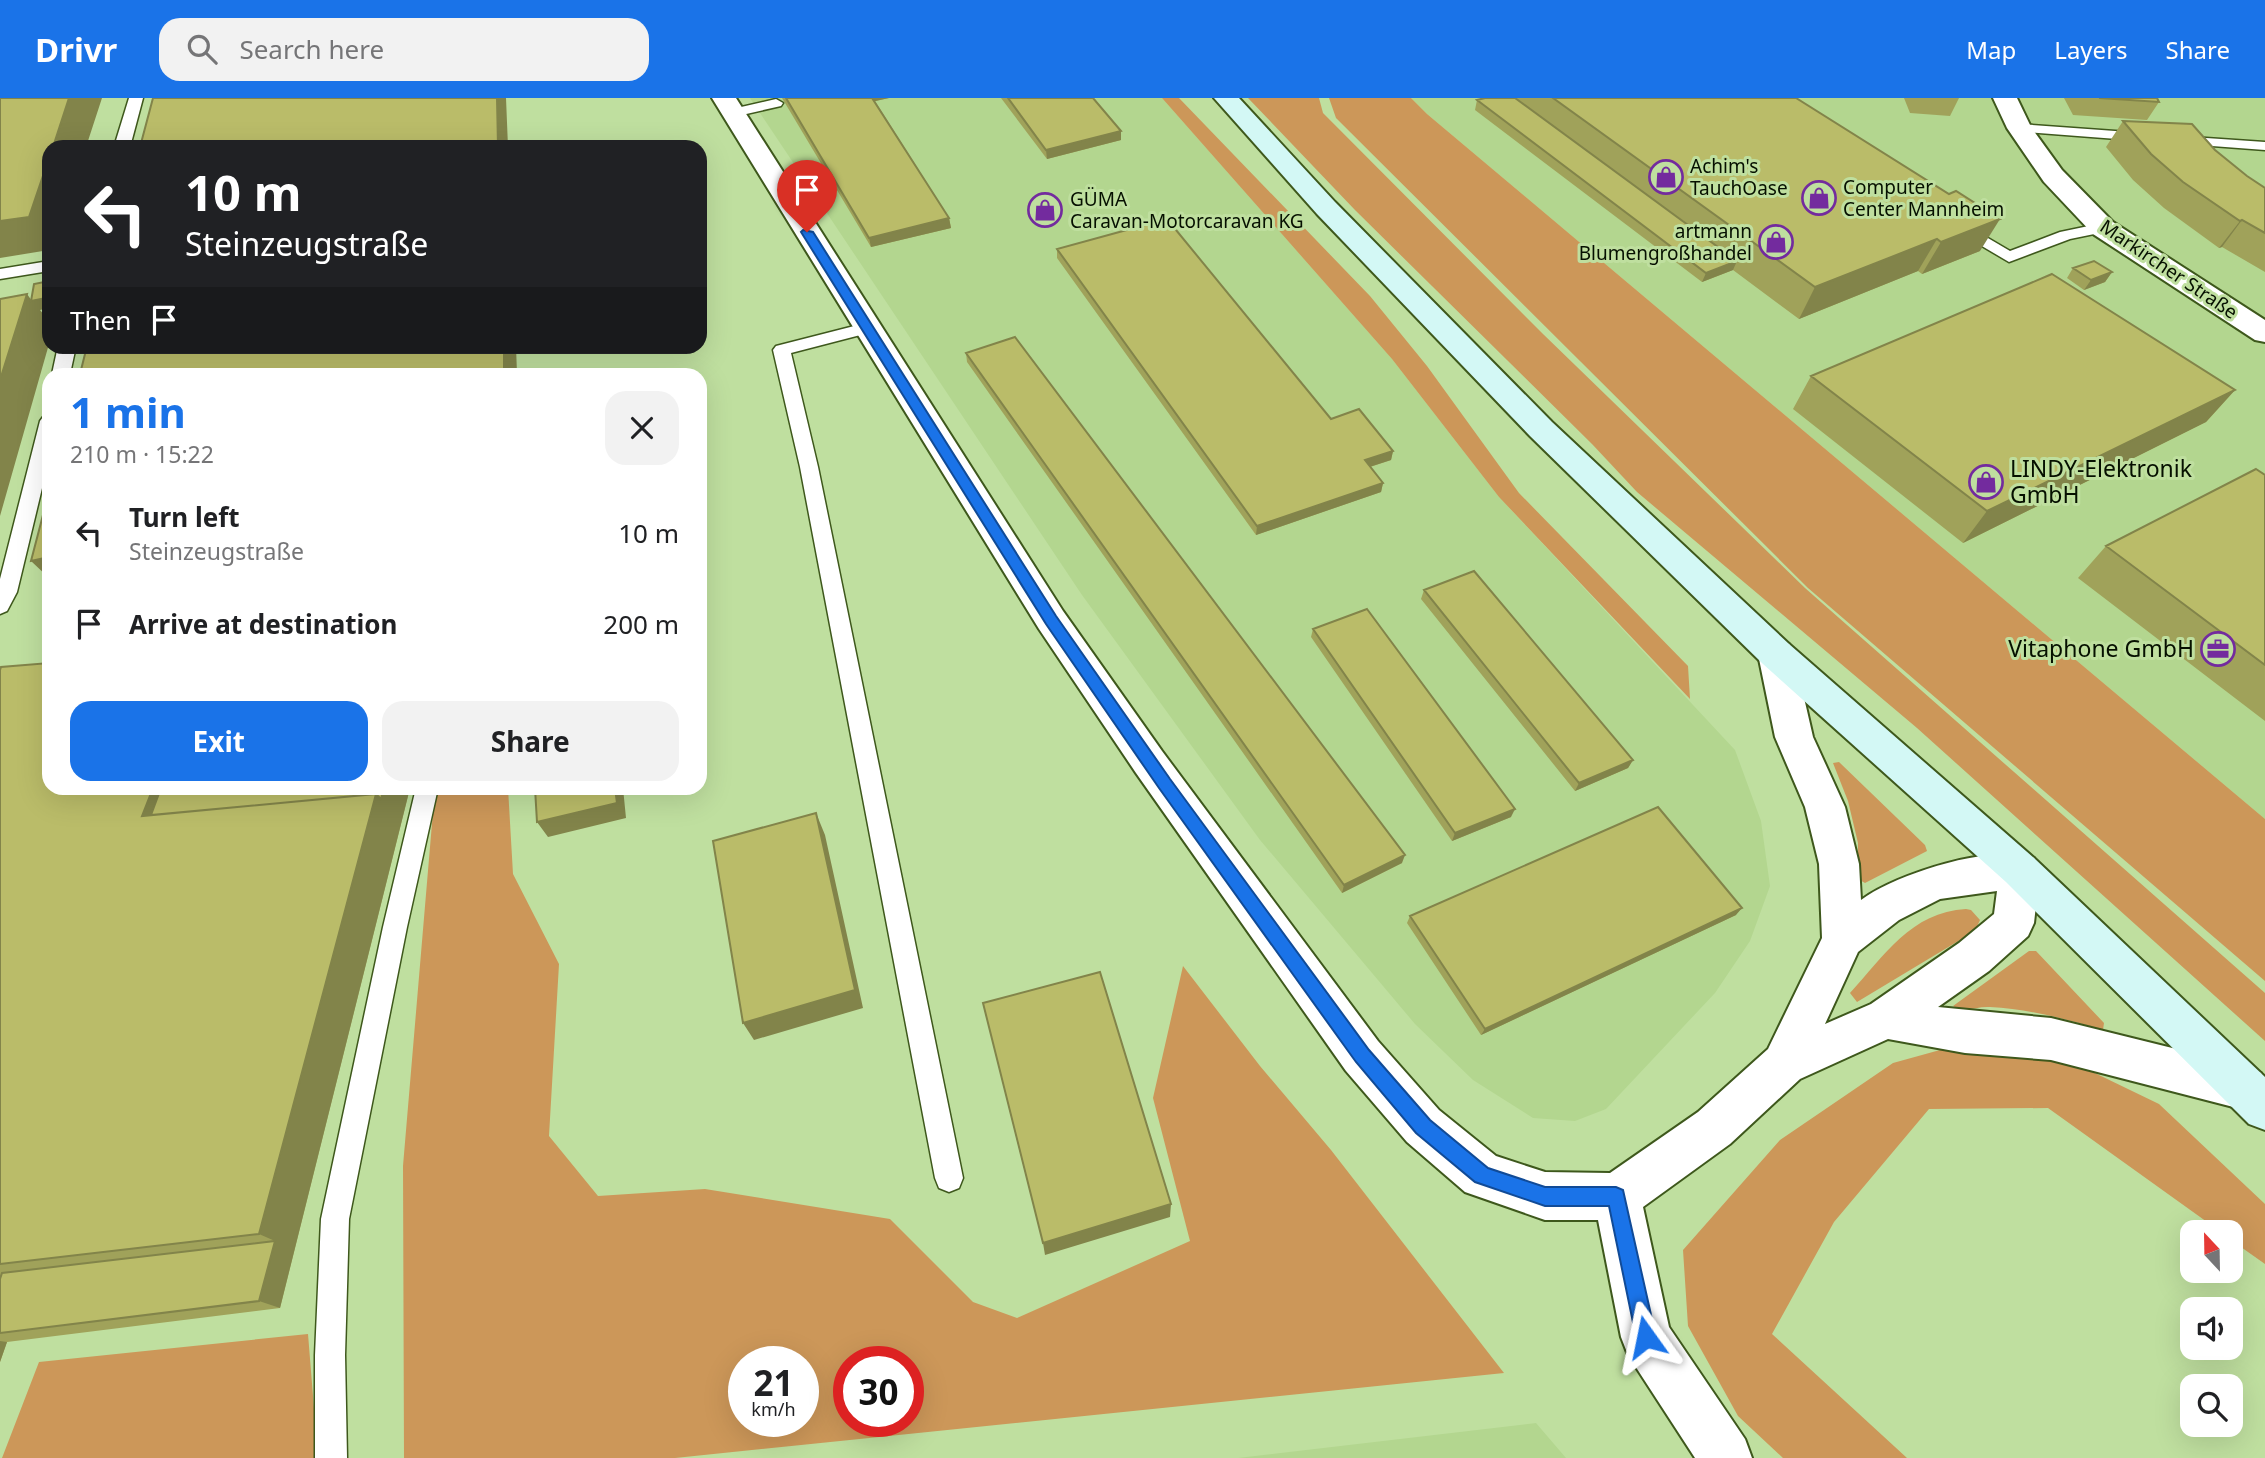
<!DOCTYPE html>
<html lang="en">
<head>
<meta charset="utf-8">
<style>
	:root { --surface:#fff; --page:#f2f2f2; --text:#202124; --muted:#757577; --accent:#1a73e8 }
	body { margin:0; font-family:"Noto Sans",sans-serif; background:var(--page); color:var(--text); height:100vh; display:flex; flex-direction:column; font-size:26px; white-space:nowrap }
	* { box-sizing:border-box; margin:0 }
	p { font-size:23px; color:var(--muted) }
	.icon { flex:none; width:38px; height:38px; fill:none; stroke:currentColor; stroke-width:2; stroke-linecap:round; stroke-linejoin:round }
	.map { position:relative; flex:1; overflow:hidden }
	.details { position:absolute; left:42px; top:270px; width:665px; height:427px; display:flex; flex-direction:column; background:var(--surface); border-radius:21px; box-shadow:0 7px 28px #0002 }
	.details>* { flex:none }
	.banner { position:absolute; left:42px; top:42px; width:665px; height:214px; border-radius:21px; box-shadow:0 7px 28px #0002; background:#202124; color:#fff; overflow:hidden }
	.needle { width:46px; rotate:338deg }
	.buttons { position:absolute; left:2180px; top:1122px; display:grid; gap:14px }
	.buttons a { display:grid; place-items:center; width:63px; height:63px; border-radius:14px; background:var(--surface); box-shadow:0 7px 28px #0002; font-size:35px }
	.speed { position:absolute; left:728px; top:1248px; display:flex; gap:14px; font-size:35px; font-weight:700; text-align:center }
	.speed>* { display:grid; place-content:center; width:91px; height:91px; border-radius:50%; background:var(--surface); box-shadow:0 7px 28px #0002; line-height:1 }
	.speed small { font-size:18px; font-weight:400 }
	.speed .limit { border:10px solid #d22; background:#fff; color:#111 }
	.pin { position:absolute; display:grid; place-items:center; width:60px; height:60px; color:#fff; margin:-72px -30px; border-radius:50% 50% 50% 0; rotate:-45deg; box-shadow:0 0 7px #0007 }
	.pin .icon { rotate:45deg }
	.me { position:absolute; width:77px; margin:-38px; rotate:348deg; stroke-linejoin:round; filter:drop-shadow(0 0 5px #0008) }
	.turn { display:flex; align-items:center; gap:24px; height:147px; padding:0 28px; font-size:32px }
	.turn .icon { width:91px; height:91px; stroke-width:2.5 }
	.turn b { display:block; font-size:49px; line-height:60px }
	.then { display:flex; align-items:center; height:66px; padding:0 28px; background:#0003; gap:14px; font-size:26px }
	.round { display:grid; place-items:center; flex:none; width:74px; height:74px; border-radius:21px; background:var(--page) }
	.head { display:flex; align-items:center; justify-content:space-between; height:119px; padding:0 28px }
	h1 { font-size:42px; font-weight:700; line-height:52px; color:var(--accent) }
	.primary-button { display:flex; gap:14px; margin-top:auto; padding:14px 28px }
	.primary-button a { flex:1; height:80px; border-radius:21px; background:var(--accent); color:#fff; font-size:28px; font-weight:700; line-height:80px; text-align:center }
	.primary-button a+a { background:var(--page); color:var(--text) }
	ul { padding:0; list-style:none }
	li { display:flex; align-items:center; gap:21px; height:91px; padding:0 28px }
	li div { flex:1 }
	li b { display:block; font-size:26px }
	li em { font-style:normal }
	header { display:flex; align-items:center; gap:42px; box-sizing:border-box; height:98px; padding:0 35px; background:var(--accent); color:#fff }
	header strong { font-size:33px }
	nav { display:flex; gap:38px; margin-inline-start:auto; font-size:24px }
	.search { width:490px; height:63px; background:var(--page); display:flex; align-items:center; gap:18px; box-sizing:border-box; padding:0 24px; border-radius:21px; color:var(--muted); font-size:26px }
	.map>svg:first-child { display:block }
	.built { fill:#b3d68f }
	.green { fill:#cc9759; fill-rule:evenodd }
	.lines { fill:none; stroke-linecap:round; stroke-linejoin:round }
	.lane-casing { stroke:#3e581c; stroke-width:3 }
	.street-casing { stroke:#3e581c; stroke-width:4 }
	.secondary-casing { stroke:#3e581c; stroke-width:4 }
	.lane { fill:#fff; fill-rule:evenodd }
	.street { fill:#fff; fill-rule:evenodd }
	.secondary { fill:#d3f8f5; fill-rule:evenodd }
	.wall { fill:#a0a25a }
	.shaded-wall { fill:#82844a }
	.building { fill:#babc69; stroke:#82844a; stroke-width:2 }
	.route { fill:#1a73e8; stroke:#114b97; stroke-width:2 }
	.labels { text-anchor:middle; stroke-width:6; stroke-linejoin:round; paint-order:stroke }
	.far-poi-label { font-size:19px; fill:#061000; stroke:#bfdf9f; text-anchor:start }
	.far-street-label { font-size:19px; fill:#061000; stroke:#bfdf9f }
	.poi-label { font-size:23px; fill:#061000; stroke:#bfdf9f; text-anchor:start }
</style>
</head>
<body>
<header>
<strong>Drivr</strong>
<div class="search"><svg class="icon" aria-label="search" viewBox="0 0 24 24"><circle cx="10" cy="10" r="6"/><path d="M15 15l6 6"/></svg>Search here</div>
<nav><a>Map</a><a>Layers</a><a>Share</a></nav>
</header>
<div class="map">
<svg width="2265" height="1360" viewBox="0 0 2265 1360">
	<rect width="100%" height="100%" fill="#bfdf9f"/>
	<path class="built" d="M750 0H1162L1392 261 1499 399 1735 652 1761 723 1770 788 1750 843 1715 895 1606 1011 1575 1023 1533 1020 1473 982 1415 926 1260 742 1082 497Z
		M1411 0H2265V721L1427 16Z
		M1536 1325 1566 1360H1238Z"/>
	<path class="green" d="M1162 0H1179L1370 198 1427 268 1519 395 1688 568 1690 601 1499 399 1392 261Z
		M1248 0H1319L1323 15 1543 236 1805 490 2265 895V943L1917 630 1637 394 1592 346 1355 112Z
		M1329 0H1411L1427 16 2265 721V883L1808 490 1336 20Z
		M1839 664 1925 747 1927 753 1865 785 1858 781V745L1848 703 1833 665Z
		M435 690H508L513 776 559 866 549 1038 598 1098 705 1091 890 1121 973 1204 1017 1220 1190 1143 1153 1000 1183 868 1260 968 1331 1052 1504 1275 675 1360H404L403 1068ZM744 1264H803V1323H744ZM849 1264H908V1323H849Z
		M1966 811 1971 812 1980 822 1975 833 1857 904 1850 895C1884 858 1911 814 1966 811Z
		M2029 853H2036L2104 925 2103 932C2066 921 2029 911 1990 909 1977 908 1964 915 1953 908Z
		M1992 947 2070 963 2159 1006 2265 1106V1166L2231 1142V1134H2221L2048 1010 1929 1011 1834 1124 1772 1236 1907 1360H1783L1738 1318 1688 1228 1683 1152 1780 1042 1893 965 1940 952Z
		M308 1236 318 1360H2L39 1264Z"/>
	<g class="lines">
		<g class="lane-casing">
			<path id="lane" d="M129 0H143L130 49H114Z
				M776 1 783 5 781 8 733 19 726 15 728 12Z
				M2019 26 2143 35 2150 39 2143 43 2014 33 2012 30Z
				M2177 38 2265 44V52L2172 45 2170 42Z
				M1959 123 2010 153 2060 134 2103 125 2111 130 2109 133 2070 141 2009 164 1953 131 1951 128Z
				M49 163V173L0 181V171Z
				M866 225 875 230 872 234 791 255 818 369 963 1080 959 1090 949 1094 939 1090 935 1080 800 369 773 252 776 248Z
				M58 248H76L70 276H52Z
				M49 317V361L17 494 7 513 0 516V481L40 323 43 319Z
				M416 690H438L407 829 349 1121 345 1257 347 1360H315V1257L321 1121 383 829Z"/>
		</g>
		<g class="street-casing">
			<path id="street" d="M712 0H736L1063 513 1162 653 1378 943 1439 1012 1496 1058 1545 1074 1610 1075 1698 1014 1768 951 1822 840 1819 766 1805 709 1775 639 1758 556 1763 546 1776 542 1789 546 1794 556 1813 639 1845 709 1859 766 1861 802C1896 776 1993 745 2034 760L2040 772 2034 825 2028 838 1989 873 1938 909 2051 920 2245 968 2261 975C2265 986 2265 994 2261 1005L2245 1012 2051 962 1965 955 1888 941 1800 981 1730 1046 1643 1109 1669 1229 1745 1341 1752 1360H1695L1628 1257 1621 1239 1598 1122H1545L1465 1094 1407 1044 1346 973 1136 675 1039 531ZM1997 793 1994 816 1959 845 1871 906 1825 926 1858 854 1899 822 1940 801Z
				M1993 0H2017L2031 29 2062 72 2113 124 2265 222V244L2255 242 2093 136 2044 84 2007 30Z"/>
		</g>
		<g class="secondary-casing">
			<path id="secondary" d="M1214 0H1239L1335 104 1552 324 1789 546 2034 760 2265 979V1032L2249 1026 2006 784 1763 566 1530 338 1317 116Z"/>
		</g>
		<use href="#lane" class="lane"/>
		<use href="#street" class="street"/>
		<use href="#secondary" class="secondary"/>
	</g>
	<path class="wall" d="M782 0H889L875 3 949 120 951 130 871 149Z
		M1001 0H1093L1121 42 1047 61Z
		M1485 0H1796L1980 153 1922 176 1918 173 1799 221 1733 172 1702 184 1475 12 1477 2Z
		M1904 0H1959L1950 18 1910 15Z
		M2064 0H2157L2159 4 2147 22 2073 17Z
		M2123 23 2215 52 2247 78 2265 90V174L2222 149 2219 150 2164 110 2133 82 2106 49Z
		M1057 151 1331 321 1393 353 1391 362 1370 369 1383 385 1381 394 1256 437 1057 160Z
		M2073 170 2112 174 2105 184 2084 192 2067 180Z
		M966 255 1402 765 1342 795 967 264Z
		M1811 278 2235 292 2206 324 1963 445 1793 311Z
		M2265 377V623L2078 480 2106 448Z
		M1424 492 1633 662 1628 670 1575 693 1421 501Z
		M1313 531 1511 719 1452 743 1311 539Z
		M0 572 49 690H410L280 1210 7 1244 0 1264Z
		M1736 817 1481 937 1407 825 1410 818Z"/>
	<path class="shaded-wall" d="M69 0H102L86 49H53Z
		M497 0H506L508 49H498Z
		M870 0H889L871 4Z
		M1121 33V42L1047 61 1046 52Z
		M49 60V152L0 160V123Z
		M949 120 951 130 871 149 869 140Z
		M2000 121 1980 153 1922 176 1941 144Z
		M2242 122 2222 149 2219 150 2240 123Z
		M1937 141 1918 173 1799 221 1815 189Z
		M1737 163 1733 172 1702 184 1706 175Z
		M2112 174 2105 184 2084 192 2091 182Z
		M49 183V210L40 212 49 223V246L0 418V282L27 196 32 203Z
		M504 248H516L517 276H504Z
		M2235 292 2206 324 1963 445 1987 413Z
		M1393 353 1391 362 1363 371 1365 362Z
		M1383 385 1381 394 1256 437 1257 428Z
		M49 459V480L31 463Z
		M1633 662 1628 670 1575 693 1579 685Z
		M153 690H195L184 720 142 718Z
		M384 690H410L280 1210 259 1203 275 1143 259 1136 376 696Z
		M615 690H623L626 720 548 739 537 724Z
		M1515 711 1511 719 1452 743 1455 735Z
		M816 715 825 737 863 910 754 942 743 925Z
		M1405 757 1402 765 1342 795 1344 787Z
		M1742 810 1736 817 1481 937 1485 931Z
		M1171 1106 1170 1119 1045 1157 1043 1145Z
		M0 1243 7 1244 0 1264Z"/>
	<path class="building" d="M0 0H69L53 49H49V60L29 119 0 123Z
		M153 0H497L498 49H140Z
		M786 0H872L949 120 869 140Z
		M1008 0H1093L1121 33 1046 52Z
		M1485 0H1515L1737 163 1706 175 1477 2Z
		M1553 0H1796L1949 96 1956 93 2000 121 1941 144 1937 141 1815 189Z
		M2099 0H2157L2159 4Z
		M2123 23 2192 26 2215 52 2247 78 2265 90V135L2242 122 2240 123 2183 84 2151 56Z
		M1167 121 1331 321 1359 311 1393 353 1365 362 1383 385 1257 428 1057 151Z
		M2094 163 2112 174 2091 182 2073 170Z
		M2052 176 2235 292 1987 413 1811 278Z
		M49 183 46 200 31 203 34 186Z
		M27 196 0 282V201Z
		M1015 239 1405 757 1344 787 966 255Z
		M87 248H504V276H80Z
		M2256 371 2265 377V567L2106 448Z
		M49 394V459L31 463Z
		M1474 473 1633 662 1579 685 1424 492Z
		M1367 511 1515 711 1455 735 1313 531Z
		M49 565V690H153L142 718 376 696 259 1136 0 1166V572L1 569Z
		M161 690H384L381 701 376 696 151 717Z
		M535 690H615L617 705 537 724Z
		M1658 709 1742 810 1485 931 1410 818Z
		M816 715 855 892 743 925 713 743Z
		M1100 874 1171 1106 1043 1145 983 905Z
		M275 1143 259 1203 0 1235V1181L2 1175Z"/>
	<path class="route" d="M803 132 813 134 1056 518 1170 681 1369 952 1430 1022 1488 1070 1545 1089H1616L1623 1092 1656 1239 1653 1246 1646 1249 1639 1246 1636 1239 1609 1108H1545L1475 1084 1416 1035 1356 964 1159 690 1046 526 801 134Z"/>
	<defs>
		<g id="shop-ring" transform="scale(1.75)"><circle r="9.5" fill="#bfdf9f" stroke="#732b9e" stroke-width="1.5"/><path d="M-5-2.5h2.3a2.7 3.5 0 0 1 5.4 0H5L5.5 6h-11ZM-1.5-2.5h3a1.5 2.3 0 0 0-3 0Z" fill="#732b9e"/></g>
		<g id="office-ring" transform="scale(1.75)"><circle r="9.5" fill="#bfdf9f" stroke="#732b9e" stroke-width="1.5"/><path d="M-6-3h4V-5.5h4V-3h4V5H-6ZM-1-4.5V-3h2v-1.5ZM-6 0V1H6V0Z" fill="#732b9e"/></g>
	</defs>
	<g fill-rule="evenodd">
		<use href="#shop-ring" x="1666" y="79"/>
		<use href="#shop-ring" x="1819" y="100"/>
		<use href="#shop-ring" x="1045" y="112"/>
		<use href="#shop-ring" x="1776" y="144"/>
		<use href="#shop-ring" x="1986" y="384"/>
		<use href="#office-ring" x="2218" y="551"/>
	</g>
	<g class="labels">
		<g class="far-poi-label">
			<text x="1690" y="75">Achim's<tspan x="1690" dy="22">TauchOase</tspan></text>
			<text x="1843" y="96">Computer<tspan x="1843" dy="22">Center Mannheim</tspan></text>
			<text x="1070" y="108">GÜMA<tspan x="1070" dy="22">Caravan-Motorcaravan KG</tspan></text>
			<text x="1752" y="140" text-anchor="end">artmann<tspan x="1752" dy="22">Blumengroßhandel</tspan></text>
		</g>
		<g class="far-street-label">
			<text transform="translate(2169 171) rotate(34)" y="7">Markircher Straße</text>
		</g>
		<g class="poi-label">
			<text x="2010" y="379">LINDY-Elektronik<tspan x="2010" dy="26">GmbH</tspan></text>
			<text x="2194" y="559" text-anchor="end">Vitaphone GmbH</text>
		</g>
	</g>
</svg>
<div class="buttons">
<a><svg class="needle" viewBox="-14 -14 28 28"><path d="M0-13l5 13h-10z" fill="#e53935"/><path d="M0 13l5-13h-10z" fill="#757577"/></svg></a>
<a><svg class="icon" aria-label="sound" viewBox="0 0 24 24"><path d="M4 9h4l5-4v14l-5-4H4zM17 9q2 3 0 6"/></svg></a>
<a><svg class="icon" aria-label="search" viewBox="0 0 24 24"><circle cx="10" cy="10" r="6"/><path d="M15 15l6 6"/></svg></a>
</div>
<div class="speed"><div>21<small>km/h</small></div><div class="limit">30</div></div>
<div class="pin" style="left:807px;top:134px;background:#d93025"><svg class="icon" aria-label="arrive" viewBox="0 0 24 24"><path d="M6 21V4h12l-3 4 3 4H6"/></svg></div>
<svg class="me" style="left:1646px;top:1239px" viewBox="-20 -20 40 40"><path d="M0-17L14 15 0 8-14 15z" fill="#1a73e8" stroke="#fff" stroke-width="4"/></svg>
<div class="banner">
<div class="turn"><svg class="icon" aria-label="left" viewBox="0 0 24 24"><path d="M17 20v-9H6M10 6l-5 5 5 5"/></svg><div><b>10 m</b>Steinzeugstraße</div></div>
<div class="then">Then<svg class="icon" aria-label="arrive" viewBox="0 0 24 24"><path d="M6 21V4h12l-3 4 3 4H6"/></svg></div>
</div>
<section class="details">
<div class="head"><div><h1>1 min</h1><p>210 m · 15:22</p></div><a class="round"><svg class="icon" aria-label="close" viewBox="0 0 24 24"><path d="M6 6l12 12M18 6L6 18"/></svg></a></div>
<ul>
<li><svg class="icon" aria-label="left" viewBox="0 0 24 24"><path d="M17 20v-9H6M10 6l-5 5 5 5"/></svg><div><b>Turn left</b><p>Steinzeugstraße</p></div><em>10 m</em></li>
<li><svg class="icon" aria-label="arrive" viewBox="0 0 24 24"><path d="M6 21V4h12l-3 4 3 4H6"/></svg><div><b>Arrive at destination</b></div><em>200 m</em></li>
</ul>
<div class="primary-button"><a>Exit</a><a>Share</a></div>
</section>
</div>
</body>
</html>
